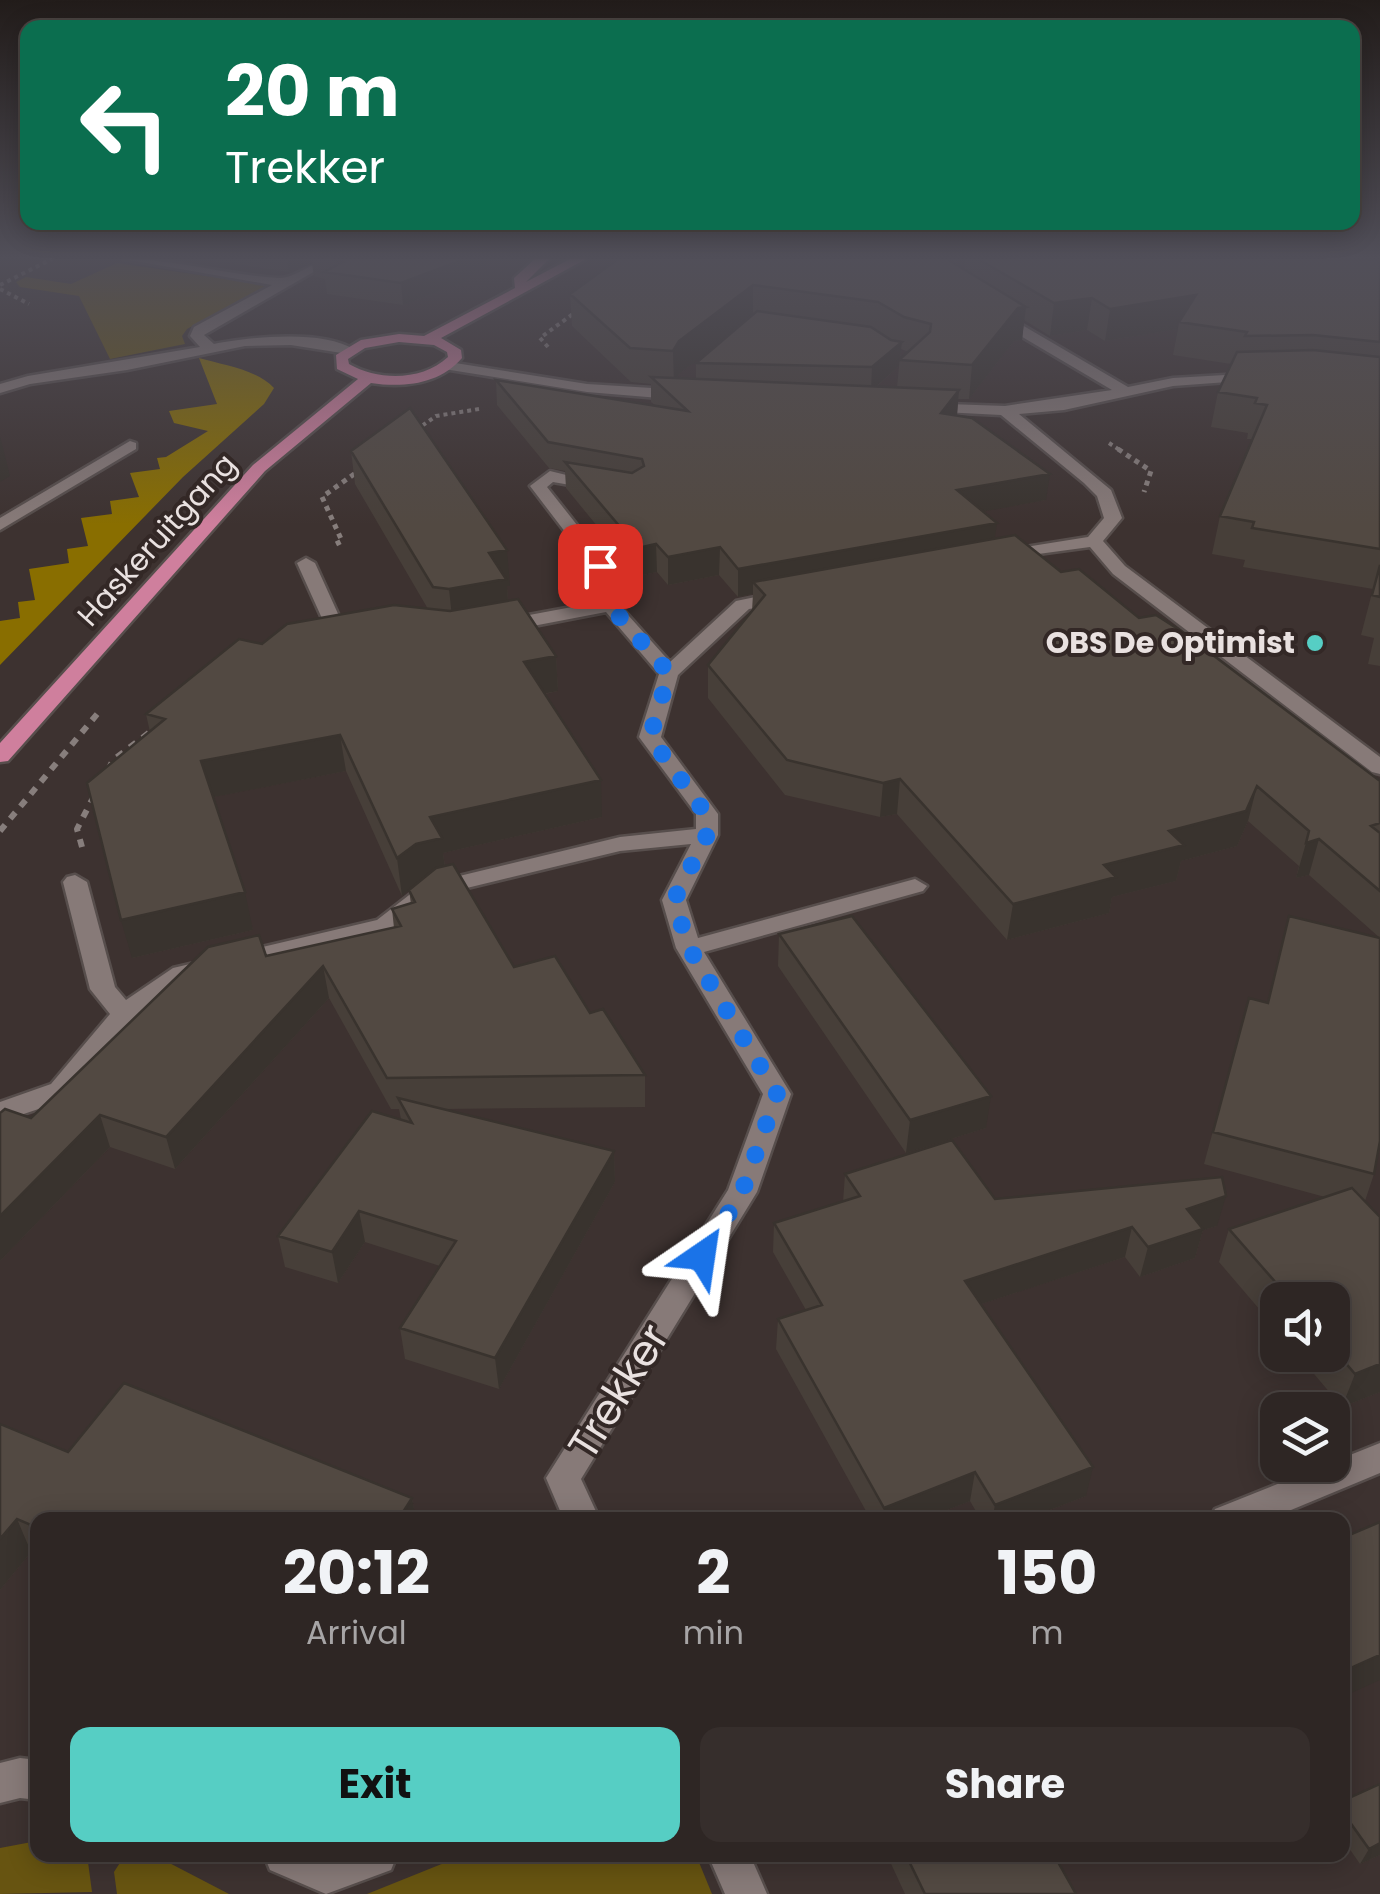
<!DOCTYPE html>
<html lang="en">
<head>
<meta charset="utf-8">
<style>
	:root { --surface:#2e2624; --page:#362e2c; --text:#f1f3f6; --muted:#a7a5a6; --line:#494341; --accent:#56cec4 }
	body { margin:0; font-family:Poppins,sans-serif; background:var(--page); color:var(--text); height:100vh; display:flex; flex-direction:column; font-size:38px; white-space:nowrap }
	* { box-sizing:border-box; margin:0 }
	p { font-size:32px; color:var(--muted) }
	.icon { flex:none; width:55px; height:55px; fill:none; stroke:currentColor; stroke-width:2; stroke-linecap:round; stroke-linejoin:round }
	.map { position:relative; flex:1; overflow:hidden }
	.drawer { position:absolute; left:30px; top:1512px; width:1320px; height:350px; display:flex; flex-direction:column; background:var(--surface); border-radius:20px; box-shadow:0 5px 25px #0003,0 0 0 2px var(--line) }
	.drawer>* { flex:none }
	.hud { position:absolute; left:20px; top:20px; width:1340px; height:210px; border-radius:20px; box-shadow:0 5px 25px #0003,0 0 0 2px var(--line); background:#0b6e4f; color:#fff; overflow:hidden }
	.buttons { position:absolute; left:1260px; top:1282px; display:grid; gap:20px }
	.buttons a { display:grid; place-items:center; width:90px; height:90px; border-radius:20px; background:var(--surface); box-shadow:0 5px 25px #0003,0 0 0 2px var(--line); font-size:50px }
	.pin { position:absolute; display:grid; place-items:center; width:85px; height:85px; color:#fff; margin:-42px; border-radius:20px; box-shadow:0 5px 15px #0006 }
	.me { position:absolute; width:110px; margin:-55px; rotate:32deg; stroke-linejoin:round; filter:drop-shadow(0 0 8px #0008) }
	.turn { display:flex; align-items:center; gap:35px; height:210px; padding:0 40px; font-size:45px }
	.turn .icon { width:130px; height:130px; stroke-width:2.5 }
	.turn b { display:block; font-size:70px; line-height:85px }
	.eta { display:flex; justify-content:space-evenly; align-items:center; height:170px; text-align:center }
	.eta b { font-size:60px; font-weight:700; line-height:70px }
	.button { display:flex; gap:20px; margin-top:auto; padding:20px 40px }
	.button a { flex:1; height:115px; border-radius:20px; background:var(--accent); color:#111; font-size:40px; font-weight:700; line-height:115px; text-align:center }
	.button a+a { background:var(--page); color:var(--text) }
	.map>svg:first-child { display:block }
	.green { fill:#675411 }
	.forest { fill:#896e00 }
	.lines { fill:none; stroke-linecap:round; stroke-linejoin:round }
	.minor-casing { stroke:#574e4c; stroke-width:5 }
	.major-casing { stroke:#574e4c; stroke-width:5 }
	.path-far2 { stroke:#877e7c; stroke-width:4; stroke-dasharray:4 4; stroke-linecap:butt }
	.path-far1 { stroke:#877e7c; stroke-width:5; stroke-dasharray:5 5; stroke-linecap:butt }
	.path { stroke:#877e7c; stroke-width:6; stroke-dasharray:8 8; stroke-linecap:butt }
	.minor { fill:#877a78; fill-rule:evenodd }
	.major { fill:#cf7f9d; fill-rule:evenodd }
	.wall { fill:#473f39; fill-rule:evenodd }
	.shaded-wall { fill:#39332e }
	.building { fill:#524942; stroke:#39332e; stroke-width:2.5 }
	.route { stroke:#1a73e8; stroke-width:18; stroke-dasharray:0 32.4 }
	.poi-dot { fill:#56cec4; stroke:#332826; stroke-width:4 }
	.labels { text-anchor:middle; stroke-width:8; stroke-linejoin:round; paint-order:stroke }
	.far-street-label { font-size:30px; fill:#e9e1e0; stroke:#332826 }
	.far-poi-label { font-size:30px; font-weight:bold; fill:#e9e1e0; stroke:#332826; text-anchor:end }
	.near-street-label { font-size:42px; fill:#e9e1e0; stroke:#332826 }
</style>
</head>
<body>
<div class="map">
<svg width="1380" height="1894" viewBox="0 0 1380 1894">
	<rect width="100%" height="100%" fill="#3d3230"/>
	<path class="green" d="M117 263 268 285 187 329 182 336 185 344 110 359 79 296 20 287 16 282 26 277 71 284Z
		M37 1841 38 1855H76L88 1862 92 1892 0 1894V1848Z
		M125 1855H154L229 1894H117L114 1872Z
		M464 1855H696L712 1894H367Z"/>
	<path class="forest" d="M199 358C223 365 256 369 274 388L264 404 183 477 0 665V621L20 618 18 602 35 600 29 569 69 563 67 549 88 546 81 518 112 514 110 501 139 497 130 473 160 469 157 458 166 457 208 431 174 423 169 411 217 404Z"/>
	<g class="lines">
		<g class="minor-casing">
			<path id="minor" d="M123 259C176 259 226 275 278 278 297 279 313 259 336 259L204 335 214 344C250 337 323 329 355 350L348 354 291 345 245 346 127 370 30 384 0 393V384L28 376 200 347 190 336 194 327 272 285Z
				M990 312H1000L1128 387 1173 378 1260 373V379L1255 380 1173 386 1064 410 1019 414 1111 490 1122 518 1103 541 1125 566 1380 757V774L1372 772 1113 574 1090 547 994 560V552L1000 551 1088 537 1104 518 1097 496 1084 483 1001 415 924 411 916 406 919 403 1005 406 1112 390 990 318Z
				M449 362 587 384 684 390 692 395 684 400 587 392 444 369V363Z
				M130 441 136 443V449L0 530V518Z
				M550 471 607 485 599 490 553 482 547 487 630 592 620 606 670 662 736 601 784 591 793 597 791 601 749 609 678 675 661 737 718 814V835L686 900 698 938 915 879 927 886 923 891 704 952 791 1094 757 1192 581 1479 600 1520H564L546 1478 728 1190 763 1094 676 948 662 900 691 844 620 851 438 895 394 931 190 980 133 1020 71 1098 0 1122V1102L51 1084 110 1014 90 989 63 882 67 877 75 875 87 882 115 987 126 1000 173 968 377 920 422 885 620 837 696 829V814L639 737 659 674 606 612 502 632 492 626 502 620 604 601 611 592 530 486Z
				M306 558 315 563 339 616 366 620V628L325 625 297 563Z
				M1380 1443V1473L1267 1520H1209L1215 1509Z
				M20 1758 38 1760V1800L20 1798 0 1803V1763Z
				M264 1855H397L391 1870 326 1894 270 1870Z
				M708 1855H750L767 1894H725Z"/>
		</g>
		<g class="major-casing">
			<path id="major" d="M535 259H549L526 282 570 259H586L441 338 461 350 462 358C440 384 404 388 371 383L265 471 8 761 0 762V743L253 465 358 379 337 369 336 355 361 340 399 334 424 336 515 288 514 278ZM399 342 434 345 447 352 448 357C422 381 379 381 349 364L348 359 365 348Z"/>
		</g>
		<path class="path-far2" d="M0 285 52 259
			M0 289 29 304
			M548 347 540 338 577 311
			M416 430 436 416 479 409
			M1109 443 1121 451"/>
		<path class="path-far1" d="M1118 449 1151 471 1144 492
			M336 544 342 541 322 497 357 472"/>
		<path class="path" d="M108 770 113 760 154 729
			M0 831 98 713
			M82 847 77 829 95 794"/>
		<use href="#minor" class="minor"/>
		<use href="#major" class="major"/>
	</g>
	<path class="wall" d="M202 259H491L465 282 403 305 327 294 325 279 314 276 312 264 289 272Z
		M618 259H959L955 265 964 270 965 259H1380V666L1368 664 1374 638 1361 635 1373 589 1243 567 1245 560 1212 554 1220 516 1252 439H1247L1248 433 1211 427 1218 392 1231 364 1173 355 1178 329 1105 341 1087 330 1050 336 1024 320 1022 340 1014 341 969 399H958L957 415 1046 500 983 511 995 538 1061 572 1139 618 1380 781V938L1309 875 1296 878 1299 866 1248 821 1237 846 1181 861 1176 881 1112 897 1109 913 1007 940 897 814 880 817 785 795 708 698V665L752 611 753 594 738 597 719 575 668 585 657 572 638 576 566 488 565 471 549 468 497 405 496 380 656 406 651 402V384L631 382 572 326 570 294ZM720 342 696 363V379L677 378 679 374ZM901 349 909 352 900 359ZM899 366 897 388 876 387Z
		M351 451 510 586H507L508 601 556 656 558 691 545 694 602 817 443 853 445 866 514 967 590 1013 645 1075V1107L442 1109 614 1151 615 1182 499 1389 405 1359 400 1328 440 1266 365 1242 338 1283 285 1267 278 1236 401 1119 399 1109H391L329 998 175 1169 110 1147 0 1261V1113L31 1118 266 956 394 928 392 909 411 904 409 890 402 896 346 771 213 797 253 930 132 958 150 732 146 714 262 644 428 609 355 484Z
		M1289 916 1374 1174 1365 1201 1380 1217V1392L1342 1407 1298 1355H1332V1300H1278V1331L1219 1262 1229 1229 1325 1197 1204 1164 1249 998 1267 1003Z
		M779 934 986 1128 906 1153 778 966Z
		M845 1174 995 1199 1217 1226 1203 1230 1195 1258 1140 1277 1125 1257 981 1304 1086 1496 1024 1520H981L970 1501 922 1520H871L776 1349 778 1319 806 1310 773 1252 774 1223 843 1202Z
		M0 1424 68 1452 412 1498 416 1520H38V1555L31 1552 0 1590Z
		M1342 1801 1380 1855 1360 1864 1342 1838Z
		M887 1855H1054L1076 1894H905Z"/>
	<path class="shaded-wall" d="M287 259H312V264L289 272Z
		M465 259H491L465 282 403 305 401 283Z
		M753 285V317L679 374 674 385 673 351 679 341Z
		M1196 295 1179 322 1178 329 1105 341 1110 309Z
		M1092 298 1087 330 1050 336 1054 303Z
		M1026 307 1022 340 1014 341 969 399 972 365 1018 308Z
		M902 342 899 366 871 391 872 367Z
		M959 390 957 415 941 413Z
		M0 436 10 476 0 482Z
		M1050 474 1046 500 954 517 957 490Z
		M997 523 993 550 753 582V594L738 597V569Z
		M656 544 657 572 638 576V548Z
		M720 547 719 575 668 585V557Z
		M507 550 510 586H507L509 616 453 626 449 589 489 553Z
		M556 656 558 691 526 697 524 662Z
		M340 735 346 771 209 798 201 761Z
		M900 779 897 814 880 817 883 783Z
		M601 780 602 817 443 853 446 875 421 881 402 896 397 858 430 817Z
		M1257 786 1248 821 1237 846 1181 861 1176 881 1112 897 1109 913 1007 940 1013 904 1104 865Z
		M1319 839 1309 875 1296 878 1306 843Z
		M245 892 253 930 132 958 121 920Z
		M323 966 329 998 175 1169 166 1137Z
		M991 1096 986 1128 906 1153 910 1120Z
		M100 1115 110 1147 0 1261V1216Z
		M614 1151 615 1182 499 1389 495 1358Z
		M1226 1196 1217 1226 1203 1230 1195 1258 1140 1277 1148 1247 1187 1209Z
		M359 1211 365 1242 338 1283 332 1252Z
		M1132 1227 1125 1257 960 1311 965 1281Z
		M1380 1364V1392L1342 1407 1355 1374Z
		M1093 1467 1086 1496 1024 1520H992L995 1505Z
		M975 1472 970 1501 922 1520H882L884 1508Z
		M412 1498 416 1520H398Z
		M17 1519 31 1552 0 1590V1539Z
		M1380 1655V1680L1342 1697V1672Z
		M1380 1843V1855L1360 1864 1369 1849Z"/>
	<path class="building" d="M331 259H465L401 283 324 272 343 262Z
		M618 259H947L1026 307 1018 308 972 365 899 360 930 332 931 324 904 317 878 302 753 285 679 341 673 351 630 348 570 294Z
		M978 259H1380V342L1313 335 1245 336 1247 332 1179 322 1196 295 1110 309 1092 298 1054 303Z
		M757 311 871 327 891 340 902 342 872 367 696 363Z
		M1313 350 1380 357V549L1252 528 1254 522 1220 516 1267 405 1255 403 1257 398 1218 392 1237 352Z
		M651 377 959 390 941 413 972 418 1050 474 957 490 997 523 738 569 720 547 668 557 656 544 638 548 565 462 632 473 644 466 642 459 548 442 496 380 688 411Z
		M410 408 507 550 489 553 506 579 449 589 433 587 351 451Z
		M1015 535 1061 572 1079 569 1139 618 1156 615 1181 631 1380 781V823L1371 826 1380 833V891L1319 839 1306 843 1309 831 1257 786 1246 811 1169 831 1184 845 1104 865 1116 877 1013 904 900 779 883 783 787 760 708 665 765 595 753 582Z
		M1380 565V597L1372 595Z
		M518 599 556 656 524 662 601 780 430 817 442 838 416 844 397 858 340 735 201 761 245 892 121 920 87 783 165 719 146 714 239 639 262 644 287 624 394 605 450 611Z
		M453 864 514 967 555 956 590 1013 603 1009 645 1075 387 1078 323 966 166 1137 100 1115 0 1216V1113L5 1109 31 1118 208 947 259 935 266 956 401 926 392 909 415 902 409 890 436 868Z
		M852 916 991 1096 910 1120 779 934Z
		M1289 916 1380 938V1141L1374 1174 1213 1132 1249 998 1268 1003Z
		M398 1098 614 1151 495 1358 400 1328 456 1241 359 1211 332 1252 278 1236 372 1111 412 1123Z
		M952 1140 995 1199 1222 1177 1226 1196 1187 1209 1203 1229 1148 1247 1132 1227 965 1281 1093 1467 995 1505 975 1472 884 1508 778 1319 822 1305 774 1223 860 1196 845 1174Z
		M1352 1188 1380 1217V1364L1355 1374 1332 1347V1300H1291L1229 1229Z
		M124 1383 412 1498 398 1520H38V1528L17 1519 0 1539V1424L68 1452Z
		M1380 1522V1655L1342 1672V1538Z
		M1380 1784V1843L1369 1849 1342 1811V1801Z
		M906 1855H1054L1076 1894H925Z"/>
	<linearGradient id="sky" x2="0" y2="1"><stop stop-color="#221c1a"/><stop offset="0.49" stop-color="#514f59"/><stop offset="1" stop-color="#514f59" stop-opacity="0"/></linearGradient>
	<rect width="1380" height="525" fill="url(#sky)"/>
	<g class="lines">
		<path class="route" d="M600 566 620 592 610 606 669 673 650 737 706 814 707 835 674 900 689 948 777 1094 742 1192 702 1256"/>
	</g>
	<circle class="poi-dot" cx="1315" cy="643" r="10"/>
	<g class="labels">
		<g class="far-street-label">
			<text transform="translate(157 540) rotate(-48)" y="10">Haskeruitgang</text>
		</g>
		<g class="far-poi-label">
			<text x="1295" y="653">OBS De Optimist</text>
		</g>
		<g class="near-street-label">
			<text transform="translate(618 1391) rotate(-58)" y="15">Trekker</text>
		</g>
	</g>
</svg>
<div class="buttons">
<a><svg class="icon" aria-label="sound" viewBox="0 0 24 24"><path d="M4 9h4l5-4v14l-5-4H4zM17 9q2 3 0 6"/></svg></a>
<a><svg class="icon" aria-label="layers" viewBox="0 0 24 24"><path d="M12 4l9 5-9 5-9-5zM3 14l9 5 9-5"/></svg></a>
</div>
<div class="pin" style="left:600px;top:566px;background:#d93025"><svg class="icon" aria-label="arrive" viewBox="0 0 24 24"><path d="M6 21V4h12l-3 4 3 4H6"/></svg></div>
<svg class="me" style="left:702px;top:1256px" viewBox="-20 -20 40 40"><path d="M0-17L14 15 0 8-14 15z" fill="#1a73e8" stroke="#fff" stroke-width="4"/></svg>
<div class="hud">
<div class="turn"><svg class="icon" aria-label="left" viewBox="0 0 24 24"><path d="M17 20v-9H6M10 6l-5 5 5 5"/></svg><div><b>20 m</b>Trekker</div></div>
</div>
<section class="drawer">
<div class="eta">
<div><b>20:12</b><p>Arrival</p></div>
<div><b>2</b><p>min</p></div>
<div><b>150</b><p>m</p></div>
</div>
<div class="button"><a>Exit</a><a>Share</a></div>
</section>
</div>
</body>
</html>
